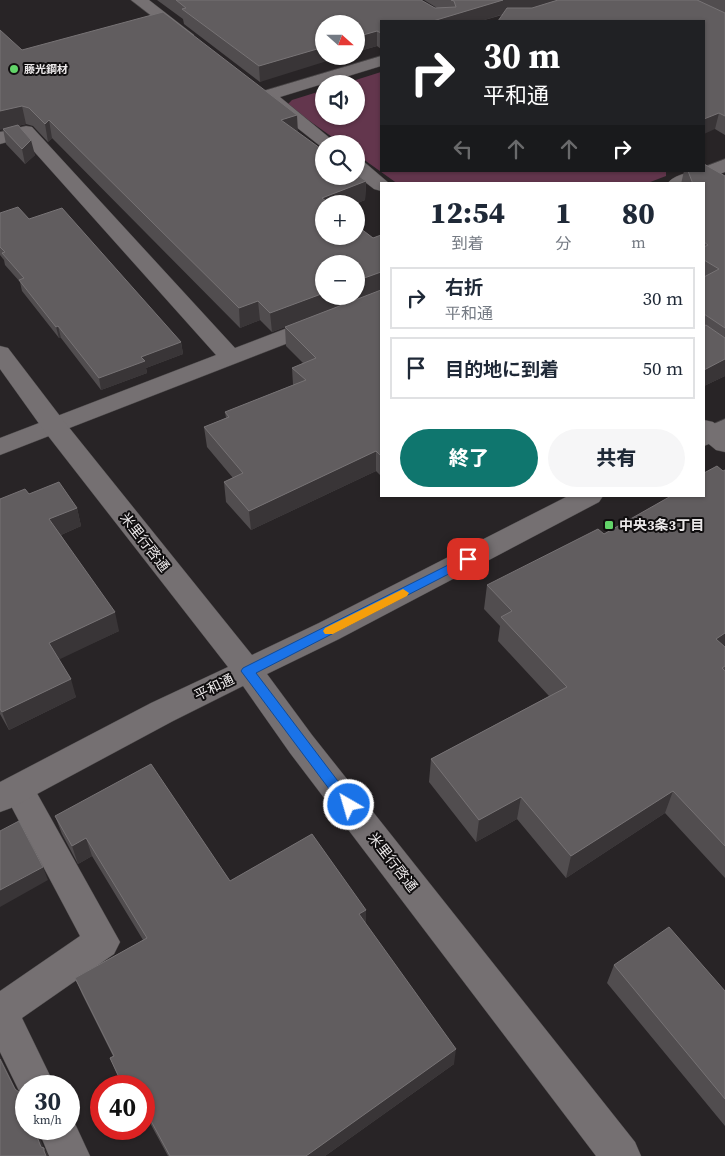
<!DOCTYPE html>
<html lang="ja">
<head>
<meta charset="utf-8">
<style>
	:root { --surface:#fff; --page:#f6f6f7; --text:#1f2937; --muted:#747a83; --line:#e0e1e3; --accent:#0f766e }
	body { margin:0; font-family:"Source Serif 4","Noto Sans JP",serif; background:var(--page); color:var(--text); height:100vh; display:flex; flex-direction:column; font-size:19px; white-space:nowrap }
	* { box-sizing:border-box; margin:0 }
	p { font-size:16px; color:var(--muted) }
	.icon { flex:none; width:28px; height:28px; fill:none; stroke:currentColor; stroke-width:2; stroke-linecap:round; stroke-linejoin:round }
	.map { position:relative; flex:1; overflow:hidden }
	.drawer { position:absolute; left:380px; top:182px; width:325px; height:315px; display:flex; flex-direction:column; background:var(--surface); border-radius:0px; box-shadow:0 1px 4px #0004 }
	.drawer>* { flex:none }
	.hud { position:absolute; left:380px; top:20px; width:325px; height:152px; border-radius:0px; box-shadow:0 1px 4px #0004; background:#202124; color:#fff; overflow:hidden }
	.needle { width:32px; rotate:111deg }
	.buttons { position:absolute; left:315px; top:15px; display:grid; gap:10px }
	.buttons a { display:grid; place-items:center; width:50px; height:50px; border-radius:50%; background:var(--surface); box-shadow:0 1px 4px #0004; font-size:25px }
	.speed { position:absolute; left:15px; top:1075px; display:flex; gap:10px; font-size:25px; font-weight:700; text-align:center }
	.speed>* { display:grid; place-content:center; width:65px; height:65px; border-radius:50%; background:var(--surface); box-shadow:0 1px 4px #0004; line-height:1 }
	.speed small { font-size:12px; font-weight:400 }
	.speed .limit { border:8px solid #d22; background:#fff; color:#111 }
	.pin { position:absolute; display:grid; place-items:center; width:42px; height:42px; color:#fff; margin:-21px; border-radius:10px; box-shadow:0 2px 8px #0006 }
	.me { position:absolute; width:55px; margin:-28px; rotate:322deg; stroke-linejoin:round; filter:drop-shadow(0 0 4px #0008) }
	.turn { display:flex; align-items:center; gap:18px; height:105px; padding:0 20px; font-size:22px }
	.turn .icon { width:65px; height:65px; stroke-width:2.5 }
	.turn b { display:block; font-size:35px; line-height:42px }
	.lanes { display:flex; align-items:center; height:48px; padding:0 20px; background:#0003; justify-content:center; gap:25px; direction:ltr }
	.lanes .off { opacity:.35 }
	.eta { display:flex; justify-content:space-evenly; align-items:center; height:85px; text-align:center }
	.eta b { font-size:30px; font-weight:800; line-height:35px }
	.primary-button { display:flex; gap:10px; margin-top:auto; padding:10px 20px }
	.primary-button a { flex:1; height:58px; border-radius:30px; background:var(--accent); color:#fff; font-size:20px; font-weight:800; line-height:58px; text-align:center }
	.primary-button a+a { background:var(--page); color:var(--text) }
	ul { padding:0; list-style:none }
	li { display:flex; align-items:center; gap:15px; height:62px; margin:0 10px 8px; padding:0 10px; border:2px solid var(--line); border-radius:0px }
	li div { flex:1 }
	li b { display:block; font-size:19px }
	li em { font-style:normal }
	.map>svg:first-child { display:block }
	.green { fill:#63364d }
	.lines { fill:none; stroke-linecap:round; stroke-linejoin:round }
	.street-casing { stroke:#454243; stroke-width:1 }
	.secondary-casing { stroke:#454243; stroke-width:1 }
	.street { fill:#757072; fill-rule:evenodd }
	.secondary { fill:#757072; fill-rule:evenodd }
	.wall { fill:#514d4f }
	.shaded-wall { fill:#393537 }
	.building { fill:#615d5f; stroke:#777375 }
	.route { fill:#1a73e8; stroke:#114b97 }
	.slow { fill:#f59e0b }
	.poi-dot { fill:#62d469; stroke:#100e0f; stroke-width:2 }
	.labels { text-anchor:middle; stroke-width:4; stroke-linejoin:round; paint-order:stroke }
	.far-poi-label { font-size:11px; font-weight:bold; fill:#ebe8e9; stroke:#100e0f; text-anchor:start }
	.poi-label { font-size:14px; font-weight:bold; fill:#ebe8e9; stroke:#100e0f; text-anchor:start }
	.street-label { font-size:14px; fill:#ebe8e9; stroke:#100e0f }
</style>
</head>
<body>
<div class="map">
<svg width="725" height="1156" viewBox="0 0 725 1156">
	<rect width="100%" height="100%" fill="#282426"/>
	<path class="green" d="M381 72V171H666V176L645 184H398L356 154V144H342L287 105 292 100 324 90V116H356V84H343Z"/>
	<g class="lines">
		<g class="street-casing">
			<path id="street" d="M131 0H149L194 35 192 38H180Z
				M381 56V66L280 97 337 144H324V149L257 96 260 92Z
				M26 126 32 127 235 348 381 292V307L0 455V438L216 355 22 138 0 144V132Z
				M356 159 363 161 390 184H381V191L374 189 356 175Z
				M725 159V172L695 184H667C674 174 693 171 704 171V167Z
				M704 420 713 422 725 432V452L716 450 704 440Z
				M18 775 29 779 120 942 114 954 22 1018 55 1086H26V1101L23 1099 0 1052V991L80 936 2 789 7 779Z
				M69 1114 71 1115 90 1156H49L38 1129H69Z"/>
		</g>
		<g class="secondary-casing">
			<path id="secondary" d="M0 346 8 348 63 420 252 655 319 623 568 496H603L599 502 339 639 267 674 312 735 635 1142 641 1156H596L290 753 243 686 173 721 11 808 0 812V782L151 703 228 667 45 432 0 369Z
				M725 419V437L704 446V428Z"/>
		</g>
		<use href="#street" class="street"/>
		<use href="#secondary" class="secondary"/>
	</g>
	<path class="wall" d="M157 0H421L435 8H437L424 0H725V135L715 129 704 21 502 15 481 21H381V49L377 46 356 52V24L260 82 184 24 183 19Z
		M22 50 298 133 366 181 365 200 355 204H324L373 238 381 474 380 475 376 471 251 530 226 502 224 482 233 478 207 447 204 427 226 418 225 412 293 385 292 368 303 363 286 346 285 327 272 332 260 320 240 328 52 138 48 142 33 126 26 124 18 126 35 155 25 164 6 144 3 129Z
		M684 171H704L725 176V376L704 386V184H681Z
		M0 213 29 219 181 342 183 354 146 368 147 373 101 390 61 338H59L22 291 20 282 5 265 4 260 0 255Z
		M725 470V878L665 813 566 878 517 819 476 842 429 782 431 759 549 696 498 641 500 626 484 609 487 585 604 534Z
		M29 494 77 508 81 526 61 535 119 631 58 659 76 697 9 730 0 714V499Z
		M55 816 230 881 366 924 454 1064 325 1156H168L144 1112V1086H123L110 1058 113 1056 82 994 75 978 143 940 92 856 78 864 62 834Z
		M614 965 725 991V1126L607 983Z"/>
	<path class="shaded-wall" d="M503 0H561L510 16V12L481 21H433Z
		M377 31V46L356 52V37Z
		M324 47V56H343L260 82 259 66Z
		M22 106 26 124 0 130V111Z
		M719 113 715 129 704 134V119Z
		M297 115 298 133 281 120Z
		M49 120 52 138 48 142 45 124Z
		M31 140 35 155 25 164 22 149Z
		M366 181 365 200 355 204H324L322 198Z
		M381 272V291L272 332 270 313 324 293V296H356V281Z
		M258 301 260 320 240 328 239 308Z
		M58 326 61 338H59L56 327Z
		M181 342 183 354 146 368 147 373 101 390 99 378 141 357Z
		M725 359V376L704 386V370Z
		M376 451V471L251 530 249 511Z
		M381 454V474L380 475V455Z
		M77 508 81 526 54 538 49 519Z
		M115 612 119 631 54 662 49 643Z
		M725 633V652L716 639Z
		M71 679 76 697 9 730 2 712Z
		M673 791 665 813 566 878 571 856Z
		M521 797 517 819 476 842 479 820Z
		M86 838 92 856 78 864 72 846Z
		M43 867 48 880 0 907V890Z
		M366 910V927L359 914Z
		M456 1049 454 1064 325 1156H306Z
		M0 1056 21 1100 15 1089 0 1059Z
		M19 1092 26 1103V1110Z
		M34 1129H36L44 1148 49 1156H46L41 1147Z"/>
	<path class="building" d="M176 0H421L435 8 456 7 454 1 451 0H503L433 21H381V33L377 31 356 37V24H324V47L259 66 182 9 186 8Z
		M558 0H697L725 13V116L719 113 704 119V21H498L507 8H532Z
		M163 12 297 115 281 120 324 151V176H356V174L366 181 322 198 330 204H324V236H356V225L373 238 381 235V272L356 281V264H324V293L270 313 258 301 239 308 49 120 45 124 29 108 22 106 0 111V30L22 50Z
		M18 125 31 140 22 149 3 129Z
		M704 164 725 176V328L704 314V277L719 269 704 260V247L708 245 704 242V184H693L688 171H704Z
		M18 207 29 219 62 208 181 342 141 357 145 361 99 378 58 326 56 327 19 280 24 278 2 253 5 252 0 247V213Z
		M381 290V454L380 455 376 451 249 511 224 482 243 473 204 427 229 417 225 412 306 380 292 368 316 358 285 327Z
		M706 325 725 338V359L704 370V326Z
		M717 466 723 471 725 470V633L716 639 725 647V666L722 668 725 671V846L673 791 571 856 521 797 479 820 431 759 567 687 501 617 512 611 487 585 598 529 604 534 671 496H704V473Z
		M59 482 77 508 49 519 115 612 49 643 71 679 2 712 0 709V499L25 489 29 494Z
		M151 764 230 881 312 834 366 910 359 914 456 1049 306 1156H170L144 1108V1086H123L110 1058 114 1056 75 978 147 938 86 838 72 846 55 816Z
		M19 821 43 867 0 890V831Z
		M669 927 725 991V1099L614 965Z
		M0 1059 15 1089 19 1092 26 1110V1129H34L41 1147 44 1148V1151L46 1156H0Z"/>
	<path class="route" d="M468 555 472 556 474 559 472 562 256 673 353 801 355 805 353 809 349 810 344 809 241 671 243 668Z"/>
	<path class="slow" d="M403 589 409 593 407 596 333 634H325L323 631 325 628Z"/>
	<g class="poi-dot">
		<circle cx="14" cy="69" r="5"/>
		<rect x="604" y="520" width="10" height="10" rx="2.5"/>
	</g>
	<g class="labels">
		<g class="far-poi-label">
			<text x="24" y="73">藤光鋼材</text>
		</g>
		<g class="poi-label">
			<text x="619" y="530">中央3条3丁目</text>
		</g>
		<g class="street-label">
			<text transform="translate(145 542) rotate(52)" y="5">米里行啓通</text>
			<text transform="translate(214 687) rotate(-26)" y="5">平和通</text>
			<text transform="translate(393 862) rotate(52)" y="5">米里行啓通</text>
		</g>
	</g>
</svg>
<div class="buttons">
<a><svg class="needle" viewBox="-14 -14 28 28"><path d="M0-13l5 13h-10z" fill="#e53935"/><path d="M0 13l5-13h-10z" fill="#747a83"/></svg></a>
<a><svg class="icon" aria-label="sound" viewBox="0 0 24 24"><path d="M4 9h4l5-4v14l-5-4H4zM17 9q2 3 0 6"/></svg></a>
<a><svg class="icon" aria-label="search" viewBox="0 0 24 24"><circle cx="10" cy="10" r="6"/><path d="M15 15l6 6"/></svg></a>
<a>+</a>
<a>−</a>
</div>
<div class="speed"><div>30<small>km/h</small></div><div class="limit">40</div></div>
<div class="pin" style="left:468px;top:559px;background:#d93025"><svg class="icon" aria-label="arrive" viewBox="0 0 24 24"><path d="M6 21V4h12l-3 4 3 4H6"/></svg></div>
<svg class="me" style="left:349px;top:805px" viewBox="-20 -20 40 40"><circle r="17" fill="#1a73e8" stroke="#fff" stroke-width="3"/><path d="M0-11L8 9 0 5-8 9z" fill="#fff"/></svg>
<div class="hud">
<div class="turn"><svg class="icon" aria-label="right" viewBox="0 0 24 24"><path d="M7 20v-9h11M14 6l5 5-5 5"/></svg><div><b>30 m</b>平和通</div></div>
<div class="lanes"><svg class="icon off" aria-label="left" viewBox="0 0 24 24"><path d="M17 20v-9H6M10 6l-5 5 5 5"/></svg><svg class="icon off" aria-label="ahead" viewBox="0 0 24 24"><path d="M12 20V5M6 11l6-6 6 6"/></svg><svg class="icon off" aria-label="ahead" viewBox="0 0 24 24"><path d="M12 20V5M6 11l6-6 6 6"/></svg><svg class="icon" aria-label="right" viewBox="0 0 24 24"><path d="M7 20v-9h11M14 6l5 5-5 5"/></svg></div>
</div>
<section class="drawer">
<div class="eta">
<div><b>12:54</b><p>到着</p></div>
<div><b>1</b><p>分</p></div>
<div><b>80</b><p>m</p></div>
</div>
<ul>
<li><svg class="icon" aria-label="right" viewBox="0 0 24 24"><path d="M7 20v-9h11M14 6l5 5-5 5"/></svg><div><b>右折</b><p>平和通</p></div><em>30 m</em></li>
<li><svg class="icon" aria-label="arrive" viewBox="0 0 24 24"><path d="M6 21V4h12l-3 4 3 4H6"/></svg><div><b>目的地に到着</b></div><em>50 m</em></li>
</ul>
<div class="primary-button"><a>終了</a><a>共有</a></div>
</section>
</div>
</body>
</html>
